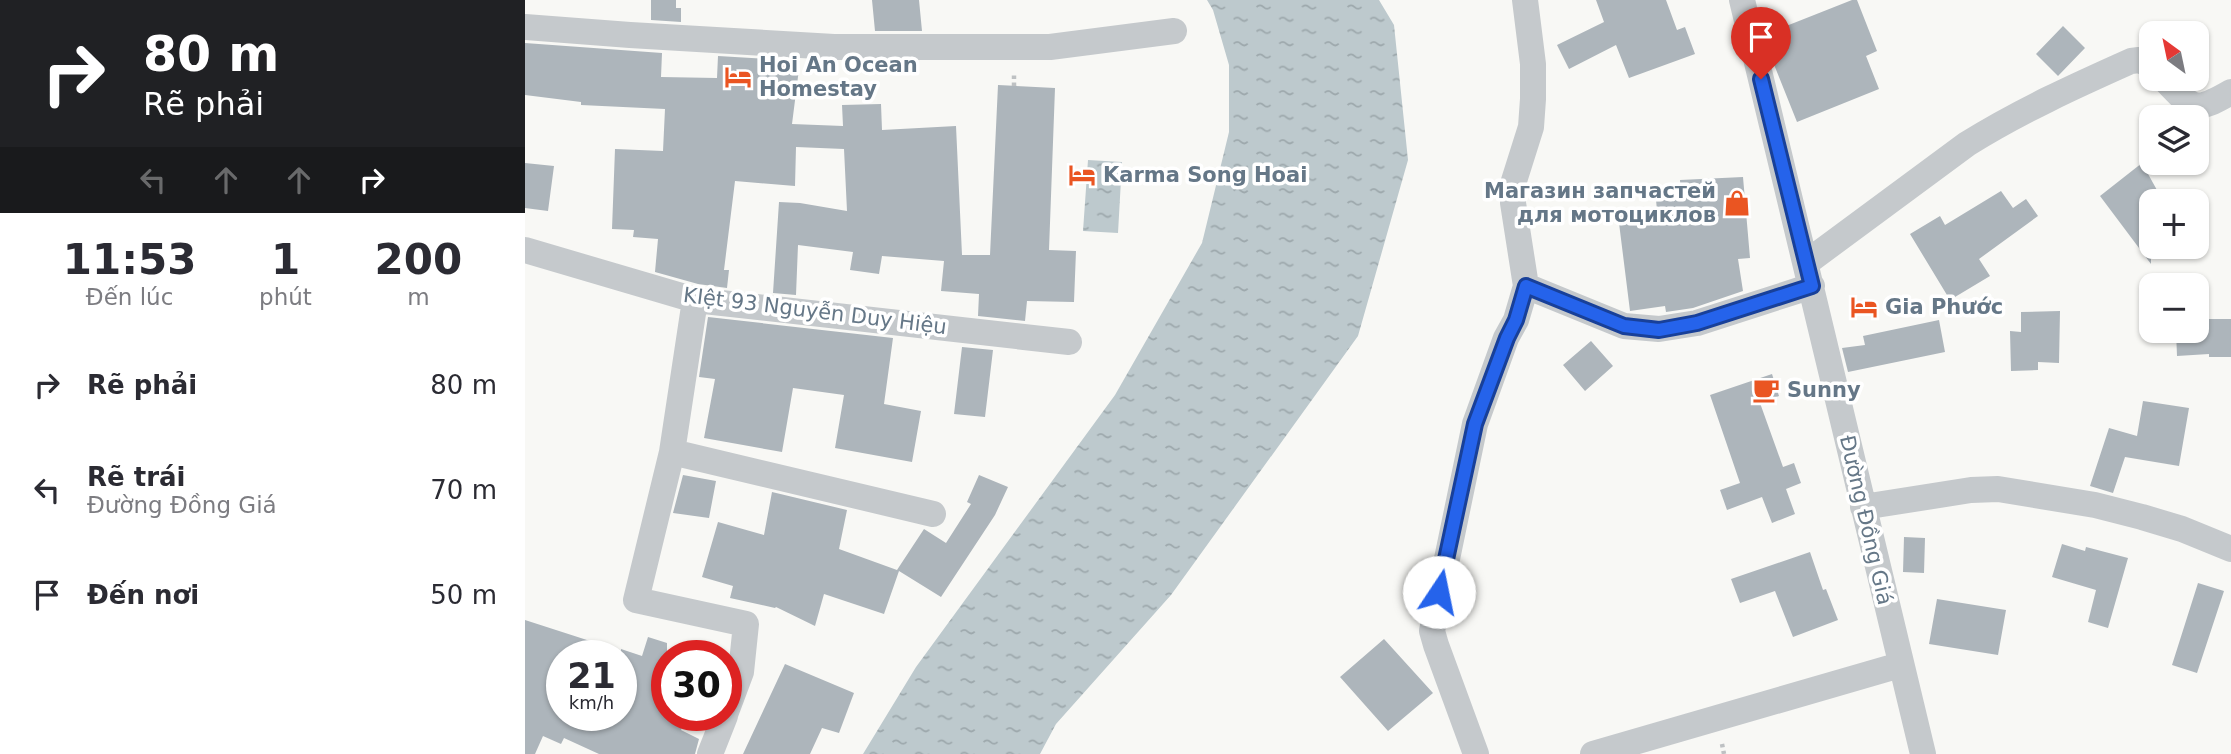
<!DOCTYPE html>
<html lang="vi">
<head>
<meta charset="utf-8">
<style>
	:root { --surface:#fff; --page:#f7f7f7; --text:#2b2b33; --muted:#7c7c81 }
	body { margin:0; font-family:"DejaVu Sans",sans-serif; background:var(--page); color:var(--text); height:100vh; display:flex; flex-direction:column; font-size:26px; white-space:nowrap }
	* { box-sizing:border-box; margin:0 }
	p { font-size:23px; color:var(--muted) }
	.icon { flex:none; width:38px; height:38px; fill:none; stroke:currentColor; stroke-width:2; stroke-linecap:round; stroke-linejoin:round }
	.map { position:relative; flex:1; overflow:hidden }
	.side { display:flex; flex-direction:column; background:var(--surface); width:525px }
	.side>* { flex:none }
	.top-card { background:#202124; color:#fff; overflow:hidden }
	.needle { width:46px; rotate:327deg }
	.fabs { position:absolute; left:1614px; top:21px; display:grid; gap:14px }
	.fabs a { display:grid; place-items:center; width:70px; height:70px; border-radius:14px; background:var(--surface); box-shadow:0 2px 5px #0004; font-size:35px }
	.speed { position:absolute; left:21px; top:640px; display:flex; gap:14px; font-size:35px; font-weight:700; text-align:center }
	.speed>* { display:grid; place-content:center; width:91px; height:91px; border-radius:50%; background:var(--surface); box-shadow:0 2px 5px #0004; line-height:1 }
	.speed small { font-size:18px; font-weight:400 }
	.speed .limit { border:10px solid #d22; background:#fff; color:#111 }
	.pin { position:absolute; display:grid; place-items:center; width:60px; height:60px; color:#fff; margin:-72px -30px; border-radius:50% 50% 50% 0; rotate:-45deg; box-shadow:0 0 7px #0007 }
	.pin .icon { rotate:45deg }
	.me { position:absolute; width:77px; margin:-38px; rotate:11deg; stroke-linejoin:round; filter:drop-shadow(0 0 5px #0008) }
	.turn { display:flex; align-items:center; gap:24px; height:147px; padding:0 28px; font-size:32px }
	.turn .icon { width:91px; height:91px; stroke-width:2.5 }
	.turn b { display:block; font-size:49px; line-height:60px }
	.lanes { display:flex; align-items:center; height:66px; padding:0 28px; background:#0003; justify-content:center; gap:35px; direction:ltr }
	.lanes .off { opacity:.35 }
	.eta { display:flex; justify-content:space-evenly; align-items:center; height:119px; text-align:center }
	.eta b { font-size:42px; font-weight:600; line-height:49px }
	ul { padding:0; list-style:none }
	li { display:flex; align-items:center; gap:21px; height:105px; padding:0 28px }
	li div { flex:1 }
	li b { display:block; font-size:26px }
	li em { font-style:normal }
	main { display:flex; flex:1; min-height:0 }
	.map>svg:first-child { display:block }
	.water { fill:url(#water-ripples) }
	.building { fill:#adb5bb; fill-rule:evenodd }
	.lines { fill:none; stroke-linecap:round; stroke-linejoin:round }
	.path { stroke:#bec1c3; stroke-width:4.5; stroke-dasharray:3.5 3.5; stroke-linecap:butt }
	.street { stroke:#c5c9cc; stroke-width:26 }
	.route-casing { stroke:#184099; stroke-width:18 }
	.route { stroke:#2563eb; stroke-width:12 }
	.labels { text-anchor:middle; stroke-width:7; stroke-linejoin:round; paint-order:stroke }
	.poi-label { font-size:21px; font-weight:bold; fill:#657787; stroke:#fff; text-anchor:start }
	.street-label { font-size:21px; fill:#657787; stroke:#fff }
</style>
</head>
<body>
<main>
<section class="side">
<div class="top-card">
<div class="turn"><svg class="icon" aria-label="right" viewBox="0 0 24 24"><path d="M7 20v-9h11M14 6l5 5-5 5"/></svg><div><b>80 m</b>Rẽ phải</div></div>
<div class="lanes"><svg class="icon off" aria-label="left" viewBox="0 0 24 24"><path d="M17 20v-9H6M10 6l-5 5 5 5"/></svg><svg class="icon off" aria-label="ahead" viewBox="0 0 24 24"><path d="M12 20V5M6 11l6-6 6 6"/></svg><svg class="icon off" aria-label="ahead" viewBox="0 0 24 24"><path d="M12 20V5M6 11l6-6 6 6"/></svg><svg class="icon" aria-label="right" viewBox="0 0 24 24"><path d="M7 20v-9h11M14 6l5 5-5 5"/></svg></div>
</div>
<div class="eta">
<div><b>11:53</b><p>Đến lúc</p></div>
<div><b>1</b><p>phút</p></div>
<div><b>200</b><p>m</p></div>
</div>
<ul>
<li><svg class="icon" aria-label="right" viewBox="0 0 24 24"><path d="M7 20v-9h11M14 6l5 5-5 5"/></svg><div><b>Rẽ phải</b></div><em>80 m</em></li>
<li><svg class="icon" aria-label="left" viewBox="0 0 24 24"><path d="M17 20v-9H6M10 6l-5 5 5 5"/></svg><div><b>Rẽ trái</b><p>Đường Đồng Giá</p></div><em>70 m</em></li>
<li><svg class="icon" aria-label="arrive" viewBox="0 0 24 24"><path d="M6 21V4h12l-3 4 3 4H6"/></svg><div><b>Đến nơi</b></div><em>50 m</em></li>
</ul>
</section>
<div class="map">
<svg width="1706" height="754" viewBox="0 0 1706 754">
	<defs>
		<pattern id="water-ripples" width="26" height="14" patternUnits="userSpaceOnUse" patternTransform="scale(1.75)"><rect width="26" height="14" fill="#bdc9cd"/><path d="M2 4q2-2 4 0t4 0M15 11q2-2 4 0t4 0" fill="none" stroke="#9da8ac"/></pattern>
	</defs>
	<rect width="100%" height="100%" fill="#f8f8f5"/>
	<path class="water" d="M682 0H854L869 25 883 160 833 336 646 595 531 724 515 754H338L391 667 590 395 677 243 704 132V65L688 10Z
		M563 160 597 162 593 233 558 231Z"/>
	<path class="building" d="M126 0H151V8H156V22L126 20Z
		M347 0H394L397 31H350Z
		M1071 0H1141L1152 30 1160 27 1170 54 1104 78 1091 45 1044 69 1032 45 1079 22Z
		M1327 0H1332L1352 51 1341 56 1354 89 1272 122 1248 62 1251 61 1241 34Z
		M1538 26 1560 48 1533 76 1511 54Z
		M0 43 137 53 136 77 192 78 193 56 275 61 267 124 318 126 317 105 356 104 357 130 431 126 437 255H465L473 85 530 88 524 250 551 251 549 302 502 301 500 321 453 316 454 294 416 291 419 261 357 256 354 274 325 270 328 252 273 245 271 295 248 293 254 202 275 203 322 211 319 149 271 147 270 186 210 181 199 270H204L202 288 173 284 130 272 133 239 108 237 109 230 87 229 90 149 138 151 140 109 56 105V102L0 95Z
		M0 163 29 166 23 211 0 208Z
		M1617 163 1638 201H1626V264L1575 196Z
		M1218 177 1225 258 1213 259 1218 291 1168 308 1141 312 1140 306 1105 311 1093 215 1132 210 1131 200 1156 198 1155 180Z
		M1476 191 1488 208 1501 199 1513 216 1454 259 1465 276 1425 300 1385 234 1415 216 1420 225Z
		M1535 311 1534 363 1513 362V370L1486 371 1485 331 1496 332V312Z
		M183 317 368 338 359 404 396 411 387 462 310 448 319 395 268 388 257 452 179 438 190 379 174 377Z
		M1684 319H1706V357H1684V354L1652 356 1651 331H1671V322L1684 321Z
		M1414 320 1420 352 1323 372 1317 348 1340 345 1338 336Z
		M1066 341 1088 366 1060 391 1038 365Z
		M437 347 468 350 460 417 429 414Z
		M1247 374 1254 396 1235 403 1258 467 1269 463 1276 483 1261 489 1270 514 1247 523 1237 497 1202 510 1195 490 1215 483 1185 395Z
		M1618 401 1664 408 1654 466 1600 457 1588 493 1565 486 1584 428 1612 436Z
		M158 475 191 481 184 518 148 513Z
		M454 475 483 487 470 515 416 597 374 571 359 614 299 594 290 626 251 607 250 608 205 598 208 586 177 577 193 522 239 535 247 492 322 510 314 549 372 570 399 529 421 543 446 504 442 502Z
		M1379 537 1400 538 1399 573 1378 572Z
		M1537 544 1560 551 1561 547 1603 558 1583 628 1563 622 1571 590 1527 577Z
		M1285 552 1298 590 1301 589 1313 620 1268 637 1250 591 1215 603 1206 579Z
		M1673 583 1699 591 1672 673 1647 665Z
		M1412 599 1481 610 1473 655 1404 644Z
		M0 620 96 651V649L117 656 123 637 142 643V716H162L156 730 174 739 170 754H74L39 738 36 744 18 736 10 754H0ZM37 656H96V675L106 678 96 705V716H37Z
		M859 639 908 693 863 731 815 677Z
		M260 664 329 693 314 733 297 728 285 754H218Z"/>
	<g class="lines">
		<path class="path" d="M489 86V72
			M1197 744 1199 754"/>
		<path class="street" d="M1217 0 1398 754
			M0 27 105 35 309 47H525L649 31
			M1639 79C1668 109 1668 114 1706 92
			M0 250 170 300 544 342
			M1281 263 1442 144C1495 111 1550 86 1606 61L1614 60 1626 65
			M1001 286 1099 326 1134 329 1172 323 1287 286
			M170 300 147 452 111 600 221 624 216 672 201 712
			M147 452 408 514
			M1338 507 1446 490 1473 489 1570 505 1617 517 1657 529 1706 549
			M185 754 200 716
			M951 754 911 645 907 631 950 424 981 338 991 320 1001 286 988 203V184L1006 127 1008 99V64L1000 0
			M1068 754 1375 665"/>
	</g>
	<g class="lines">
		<g class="route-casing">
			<path id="route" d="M914 592 950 424 982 338 991 320 1001 286 1099 326 1134 330 1172 323 1287 286 1236 79"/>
		</g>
		<use href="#route" class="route"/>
	</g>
	<defs>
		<g id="hotel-bare" transform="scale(2.1)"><path d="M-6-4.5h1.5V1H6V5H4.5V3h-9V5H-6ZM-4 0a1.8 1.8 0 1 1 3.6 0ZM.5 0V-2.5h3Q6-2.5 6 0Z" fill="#ea5522" stroke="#fff" stroke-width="2.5" paint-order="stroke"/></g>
		<g id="shop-bare" transform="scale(2.1)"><path d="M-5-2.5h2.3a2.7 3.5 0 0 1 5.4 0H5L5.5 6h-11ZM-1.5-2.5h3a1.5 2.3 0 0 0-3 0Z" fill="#ea5522" stroke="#fff" stroke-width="2.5" paint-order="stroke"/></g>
		<g id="cafe-bare" transform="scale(2.1)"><path d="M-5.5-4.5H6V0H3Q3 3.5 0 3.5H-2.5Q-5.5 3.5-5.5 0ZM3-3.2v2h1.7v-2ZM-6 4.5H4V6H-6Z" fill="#ea5522" stroke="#fff" stroke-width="2.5" paint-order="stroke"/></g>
	</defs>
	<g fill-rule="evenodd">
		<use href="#hotel-bare" x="213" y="77"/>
		<use href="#hotel-bare" x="557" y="175"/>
		<use href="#shop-bare" x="1212" y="203"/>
		<use href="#hotel-bare" x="1339" y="307"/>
		<use href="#cafe-bare" x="1241" y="390"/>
	</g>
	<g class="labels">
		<g class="poi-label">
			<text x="234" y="72">Hoi An Ocean<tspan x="234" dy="24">Homestay</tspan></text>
			<text x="578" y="182">Karma Song Hoai</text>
			<text x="1191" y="198" text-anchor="end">Магазин запчастей<tspan x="1191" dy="24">для мотоциклов</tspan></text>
			<text x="1360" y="314">Gia Phước</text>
			<text x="1262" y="397">Sunny</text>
		</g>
		<g class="street-label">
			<text transform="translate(290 311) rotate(7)" y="7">KIệt 93 Nguyễn Duy Hiệu</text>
			<text transform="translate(1341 520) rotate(77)" y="7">Đường Đồng Giá</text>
		</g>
	</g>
</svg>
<div class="fabs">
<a><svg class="needle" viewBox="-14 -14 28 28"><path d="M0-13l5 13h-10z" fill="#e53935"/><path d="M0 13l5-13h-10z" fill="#7c7c81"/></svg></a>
<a><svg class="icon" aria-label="layers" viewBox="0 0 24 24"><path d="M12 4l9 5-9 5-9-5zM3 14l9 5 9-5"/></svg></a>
<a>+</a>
<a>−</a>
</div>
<div class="speed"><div>21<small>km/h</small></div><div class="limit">30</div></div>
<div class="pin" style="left:1236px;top:79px;background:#d93025"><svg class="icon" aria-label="arrive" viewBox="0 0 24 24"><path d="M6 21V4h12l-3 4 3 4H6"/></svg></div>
<svg class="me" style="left:914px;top:592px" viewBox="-20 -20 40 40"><circle r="19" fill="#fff"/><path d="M0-13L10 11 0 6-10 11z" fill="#2563eb"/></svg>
</div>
</main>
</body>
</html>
